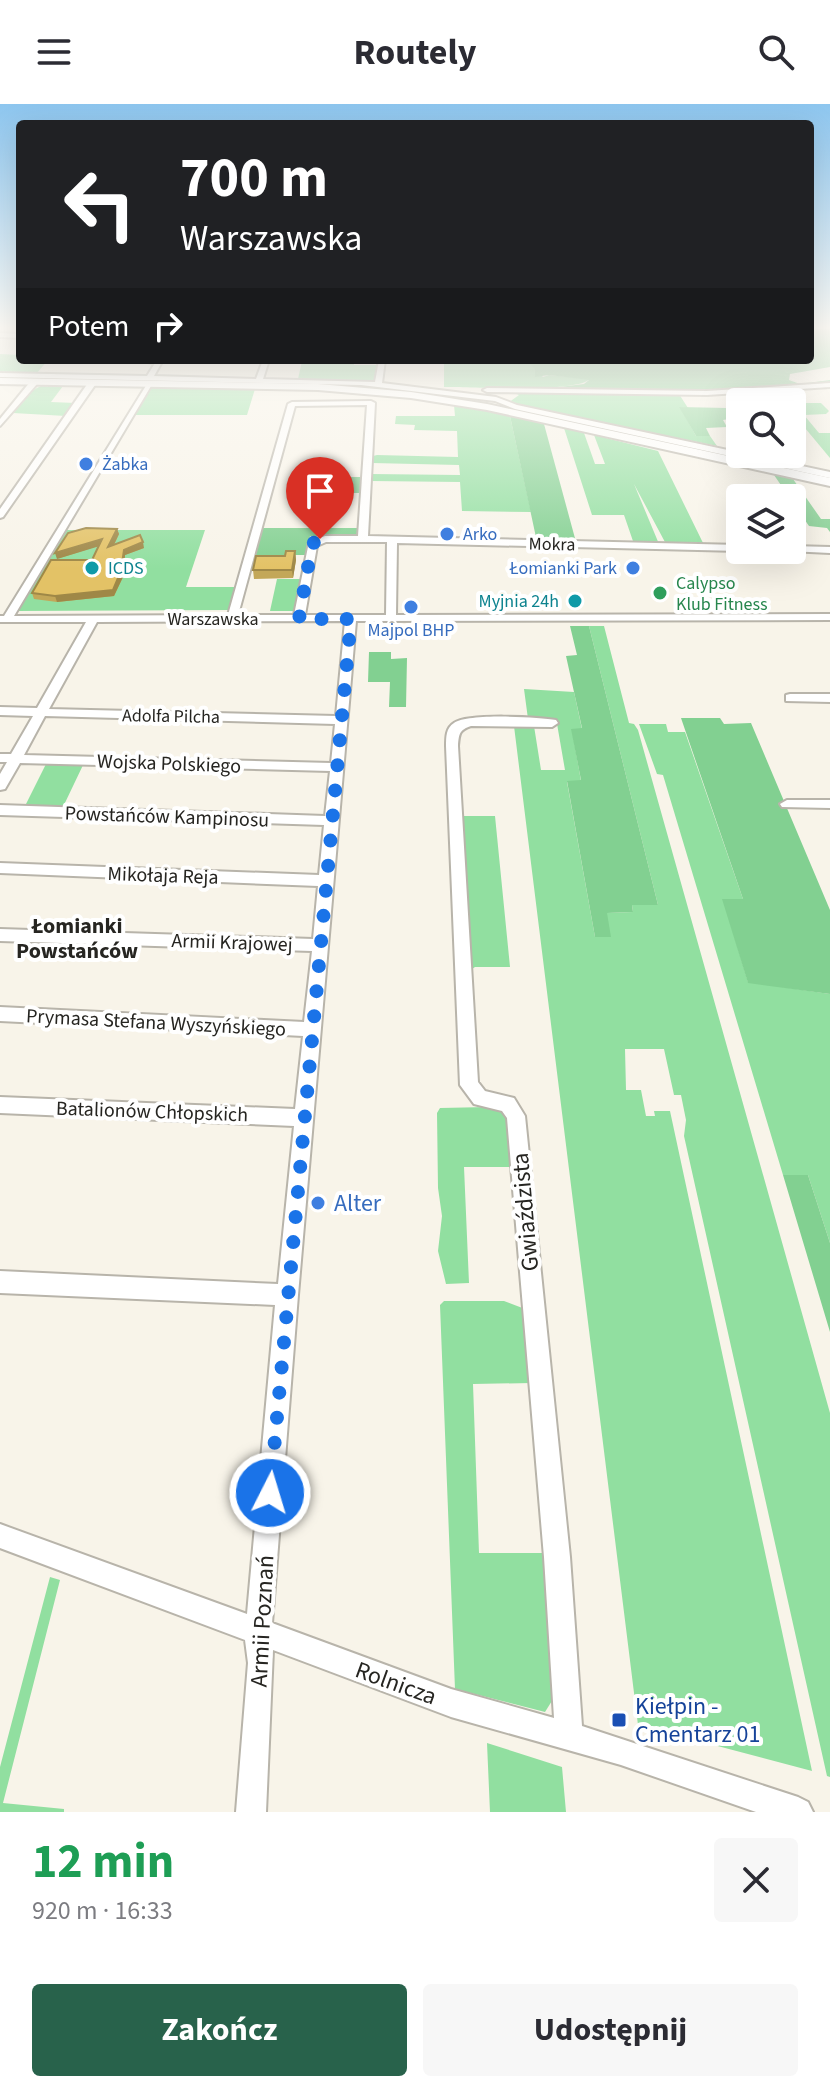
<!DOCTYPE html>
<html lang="pl">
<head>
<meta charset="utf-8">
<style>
	:root { --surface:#fff; --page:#f7f7f7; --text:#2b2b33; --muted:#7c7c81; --accent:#28624b }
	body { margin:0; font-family:"Source Sans 3",sans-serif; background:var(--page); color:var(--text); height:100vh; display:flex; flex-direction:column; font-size:30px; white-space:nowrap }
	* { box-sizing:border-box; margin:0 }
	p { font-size:26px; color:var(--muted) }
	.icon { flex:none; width:44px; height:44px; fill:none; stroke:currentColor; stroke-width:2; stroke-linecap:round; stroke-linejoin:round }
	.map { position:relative; height:1708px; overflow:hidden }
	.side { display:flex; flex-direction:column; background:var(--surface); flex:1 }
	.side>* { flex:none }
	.banner { position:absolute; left:16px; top:16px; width:798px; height:244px; border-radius:8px; box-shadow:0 8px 32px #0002; background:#202124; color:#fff; overflow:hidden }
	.fabs { position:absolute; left:726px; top:284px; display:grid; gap:16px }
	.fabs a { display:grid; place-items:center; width:80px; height:80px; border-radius:8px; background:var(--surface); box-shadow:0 8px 32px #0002; font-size:40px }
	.pin { position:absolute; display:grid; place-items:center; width:68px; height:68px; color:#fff; margin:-82px -34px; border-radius:50% 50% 50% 0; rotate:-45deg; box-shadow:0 0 8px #0007 }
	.pin .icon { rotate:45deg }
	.me { position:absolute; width:88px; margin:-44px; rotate:5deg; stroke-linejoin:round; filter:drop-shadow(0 0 6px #0008) }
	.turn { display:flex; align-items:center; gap:28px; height:168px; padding:0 32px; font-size:36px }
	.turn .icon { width:104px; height:104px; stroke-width:2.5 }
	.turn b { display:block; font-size:56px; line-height:68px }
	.then { display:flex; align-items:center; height:76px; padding:0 32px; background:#0003; gap:16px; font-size:30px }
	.round { display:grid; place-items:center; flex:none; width:84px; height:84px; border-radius:8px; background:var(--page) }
	.summary { display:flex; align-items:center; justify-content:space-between; height:136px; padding:0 32px }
	h1 { font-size:48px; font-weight:700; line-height:60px; color:#1e9e55 }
	.button { display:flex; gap:16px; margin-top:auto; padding:16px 32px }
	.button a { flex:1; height:92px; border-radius:8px; background:var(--accent); color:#fff; font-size:32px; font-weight:700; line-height:92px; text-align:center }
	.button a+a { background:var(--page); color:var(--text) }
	header { display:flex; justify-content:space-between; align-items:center; height:104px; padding:0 32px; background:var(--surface); font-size:36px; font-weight:700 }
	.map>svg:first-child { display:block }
	.green { fill:#91dfa0 }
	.forest { fill:#82d091 }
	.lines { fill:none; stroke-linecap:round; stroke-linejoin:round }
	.minor-casing { stroke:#b8b4aa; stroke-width:4 }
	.highway-casing { stroke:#b8b4aa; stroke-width:4 }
	.minor { fill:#fff; fill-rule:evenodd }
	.highway { fill:#fff; fill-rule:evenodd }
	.wall { fill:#c3a758 }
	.shaded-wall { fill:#9f8847 }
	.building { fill:#e3c266; stroke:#9f8847; stroke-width:2 }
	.route { stroke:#1a73e8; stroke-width:14; stroke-dasharray:0 25.2 }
	.shop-dot { fill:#3f7fe0; stroke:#fff; stroke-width:3 }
	.culture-dot { fill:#0f9aa8; stroke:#fff; stroke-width:3 }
	.leisure-dot { fill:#2e9e5b; stroke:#fff; stroke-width:3 }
	.transit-dot { fill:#1a4fb4; stroke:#fff; stroke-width:3 }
	.labels { text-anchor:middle; stroke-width:8; stroke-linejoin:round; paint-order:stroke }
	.far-shop-label { font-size:18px; fill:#366cbe; stroke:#fff; text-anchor:start }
	.far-street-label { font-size:18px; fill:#262521; stroke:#fff }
	.far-culture-label { font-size:18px; fill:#0d838f; stroke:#fff; text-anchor:start }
	.far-leisure-label { font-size:18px; fill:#27864d; stroke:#fff; text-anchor:start }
	.street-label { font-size:20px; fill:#262521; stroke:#fff }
	.neighbourhood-label { font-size:22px; font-weight:bold; fill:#262521; stroke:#fff }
	.near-shop-label { font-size:24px; fill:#366cbe; stroke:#fff; text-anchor:start }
	.near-street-label { font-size:24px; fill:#262521; stroke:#fff }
	.near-transit-label { font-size:24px; fill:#164399; stroke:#fff; text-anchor:start }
</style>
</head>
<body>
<header><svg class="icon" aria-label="menu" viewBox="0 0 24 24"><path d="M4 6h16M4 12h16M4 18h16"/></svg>Routely<svg class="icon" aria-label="search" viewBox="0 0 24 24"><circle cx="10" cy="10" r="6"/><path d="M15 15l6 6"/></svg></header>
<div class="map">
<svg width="830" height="1708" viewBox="0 0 830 1708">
	<rect width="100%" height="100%" fill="#f8f4e9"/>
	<path class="green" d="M0 250 20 251V256H48L37 269 0 270Z
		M271 256 354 257V261H378L377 277 298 275 302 257Z
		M444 256H536L529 258 543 273 549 271 590 275C576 289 470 283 444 283Z
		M41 282H63L51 298 76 299 66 312 13 309 33 286Z
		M150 283 255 285 247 311H134Z
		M512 288 679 290 688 304 680 303 696 332H710L717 342 512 300 508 299 519 291Z
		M405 291 498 307 510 312 531 408 462 407 460 378 371 377V370L460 371 459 361 372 359 373 352 377 351 458 353 457 327 414 326 415 321 395 320 396 312H375H455L454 301Z
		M794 299H821L829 307 826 310 804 311 819 329H830V354L800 318H792V305L798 304Z
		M564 324 584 329 595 360H605L594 331 658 347 704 441 666 440 634 380 659 440H634L624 411H592Z
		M63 426H205L186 483H239L231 506 15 507Z
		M277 475H301L295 507H270Z
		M589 522H604L629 619 634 620 638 626 830 1309V1673L827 1672 684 1032 686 1016 681 991H674L664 945H625L626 986H641L646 1012H655L654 1007H670L812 1667 638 1621 514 622H534L541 666H565L556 614 528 615 524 585 574 588 582 625 572 626 581 677 567 678 595 833H610L606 809 633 808 632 801H658Z
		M639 620H666L668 628H685L743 795H723L748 878 830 890V1139L808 1071H783L663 671 657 670Z
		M47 658 84 659 63 703 25 702Z
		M461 712H495L510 863H475L469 867Z
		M488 1003 505 1009 509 1014 513 1063H464L469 1179 446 1180 438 1147 442 1112 438 1084 437 1009 440 1004Z
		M444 1197H504L525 1205 531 1279 473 1280 479 1449H544L555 1592 545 1608 455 1585 440 1201Z
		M50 1473 60 1476 3 1699 64 1705V1708H0V1663Z
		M487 1639 562 1663 566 1708H490Z"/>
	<path class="forest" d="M810 225H830V263L790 270 789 276 800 280 830 276V280L730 287 543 285 584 280 589 276 549 271 535 273V265L528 258 810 256Z
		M679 303 727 304 735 314 723 316 727 323 706 324 710 332H696Z
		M510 312 544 320 576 438H537Z
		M774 371 793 375 821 415H830V428L827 424 809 422Z
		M320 373H364L363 389H317Z
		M261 424H360L359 431 355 432H310L306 451H255Z
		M570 522H589L658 801H632L633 808 607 809 611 833H595L567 677 581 676 571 625 582 624 566 552 577 551Z
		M369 548H391V555L407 554 406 603H389L390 578H368Z
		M681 614H720L724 620 751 619 830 806V890L748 879 722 795H743Z
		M783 1071H808L830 1139V1228Z"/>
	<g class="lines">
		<g class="minor-casing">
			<path id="minor" d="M0 229 20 230V234L0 233Z
				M131 256H163L154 272 256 275 263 256H269L263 275 375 278 379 256H385L382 279 496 293 517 301 830 368V374L515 305 495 297 361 281 0 273V269L147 272 155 259Z
				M30 278 37 280 0 322V315Z
				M88 279 95 281 3 413 0 414V405Z
				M830 279V283L707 291 487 288 483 286 487 284 707 287Z
				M147 280 151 282 14 512 228 511 288 300 292 298 371 297 375 299 368 432 740 441V446H743L740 447 397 439 396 511 830 510V516L356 517 298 1191 272 1519 451 1585 554 1614 544 1453 507 1014 502 1007 474 1000 460 981 446 642C446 633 446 624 454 619 469 609 538 613 556 616L558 619 552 623 471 622C459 626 459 630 458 642L478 978 485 987 514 994 525 1012 570 1453 582 1622 798 1693 808 1698 813 1708H756L621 1661 451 1613 273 1546 266 1708H236L248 1559 245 1536 0 1444V1420L247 1510 275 1201 0 1189V1167L278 1180 294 1022 0 1009V993L295 1005 303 932 0 917V903L304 918 312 847 0 837V825L313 835 318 782 0 769V759L319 771 324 721 0 711V701L325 712 330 667 20 659 5 685 0 686V670L7 658H0V650H11L33 612 0 611V603L37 604 86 518H0V512H4ZM367 301 358 432H325L309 438 294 511H238L295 302ZM326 438H387L386 511H305L317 442ZM345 517 336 612 49 605 97 518ZM45 612 335 620 331 659 24 651Z
				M792 442 830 443V449L789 447 792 446Z
				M790 590H830V598L786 597V591Z
				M787 696H830V704L782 703 780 700Z"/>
		</g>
		<g class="highway-casing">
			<path id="highway" d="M0 274 318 280 411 288 487 300 830 374V382L487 306 411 294 318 286 0 280Z"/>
		</g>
		<use href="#minor" class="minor"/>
		<use href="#highway" class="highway"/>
	</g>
	<path class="wall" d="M117 425 119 430 114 441 144 444 125 451 123 473 114 492 57 498 34 495 32 489 92 456 98 442 57 455Z
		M295 447 296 456 293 474 254 475 253 466Z"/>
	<path class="shaded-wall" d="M117 425 119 430 110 449 108 443Z
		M102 435 103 441 57 455 55 449Z
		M143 438 144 444 125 451 123 473 114 492 57 498 55 492 124 446Z
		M295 447 296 456 293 474 292 466Z"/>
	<path class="building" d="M86 424 117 425 108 443 140 431 143 438 124 446 121 467 113 486 55 492 32 489 51 456H92L102 435 55 449 68 429Z
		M286 447H295L292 466H253L256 452H285Z"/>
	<linearGradient id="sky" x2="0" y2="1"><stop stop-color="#8dc6ef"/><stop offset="0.48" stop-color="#fcfaf5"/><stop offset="1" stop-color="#fcfaf5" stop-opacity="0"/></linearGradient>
	<rect width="830" height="465" fill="url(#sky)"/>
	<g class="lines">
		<path class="route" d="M270 1389 351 515H299L312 440 320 435"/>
	</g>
	<g class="shop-dot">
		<circle cx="86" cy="360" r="8"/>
		<circle cx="447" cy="430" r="8"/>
		<circle cx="633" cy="464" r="8"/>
		<circle cx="411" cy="503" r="8"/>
		<circle cx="318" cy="1099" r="8"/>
	</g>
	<g class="culture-dot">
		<circle cx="92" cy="464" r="8"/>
		<circle cx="575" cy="497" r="8"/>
	</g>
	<circle class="leisure-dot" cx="660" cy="489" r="8"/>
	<rect class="transit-dot" x="611" y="1608" width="16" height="16" rx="4"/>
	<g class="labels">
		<g class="far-shop-label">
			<text x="102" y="366">Żabka</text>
			<text x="463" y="436">Arko</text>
			<text x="617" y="470" text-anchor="end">Łomianki Park</text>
			<text x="411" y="532" text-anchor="middle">Majpol BHP</text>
		</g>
		<g class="far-street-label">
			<text transform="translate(552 440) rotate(1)" y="6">Mokra</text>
			<text x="213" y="521">Warszawska</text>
			<text transform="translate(171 612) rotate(1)" y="6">Adolfa Pilcha</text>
		</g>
		<g class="far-culture-label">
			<text x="108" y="470">ICDS</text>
			<text x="559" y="503" text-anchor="end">Myjnia 24h</text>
		</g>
		<g class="far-leisure-label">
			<text x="676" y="485">Calypso<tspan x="676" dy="21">Klub Fitness</tspan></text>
		</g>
		<g class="street-label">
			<text transform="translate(169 659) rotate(2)" y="7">Wojska Polskiego</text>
			<text transform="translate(167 712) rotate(2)" y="7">Powstańców Kampinosu</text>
			<text transform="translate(163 771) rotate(2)" y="7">Mikołaja Reja</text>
			<text transform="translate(232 838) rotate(2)" y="7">Armii Krajowej</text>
			<text transform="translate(156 918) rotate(3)" y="7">Prymasa Stefana Wyszyńskiego</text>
			<text transform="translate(152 1007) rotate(2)" y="7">Batalionów Chłopskich</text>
		</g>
		<g class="neighbourhood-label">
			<text x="77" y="829">Łomianki<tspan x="77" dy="25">Powstańców</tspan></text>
		</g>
		<g class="near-shop-label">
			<text x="334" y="1107">Alter</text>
		</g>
		<g class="near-street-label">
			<text transform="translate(525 1108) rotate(-95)" y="8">Gwiaździsta</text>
			<text transform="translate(262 1517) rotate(-87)" y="8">Armii Poznań</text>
			<text transform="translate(396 1579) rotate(20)" y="8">Rolnicza</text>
		</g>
		<g class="near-transit-label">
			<text x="635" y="1610">Kiełpin -<tspan x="635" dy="28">Cmentarz 01</tspan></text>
		</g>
	</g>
</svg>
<div class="fabs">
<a><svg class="icon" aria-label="search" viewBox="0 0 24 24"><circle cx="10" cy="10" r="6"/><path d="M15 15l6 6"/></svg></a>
<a><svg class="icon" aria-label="layers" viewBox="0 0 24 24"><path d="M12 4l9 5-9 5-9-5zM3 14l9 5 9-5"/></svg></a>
</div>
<div class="pin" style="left:320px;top:435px;background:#d93025"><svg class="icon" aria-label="arrive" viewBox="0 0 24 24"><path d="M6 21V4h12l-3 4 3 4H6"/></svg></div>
<svg class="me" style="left:270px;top:1389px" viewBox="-20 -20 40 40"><circle r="17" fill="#1a73e8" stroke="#fff" stroke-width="3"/><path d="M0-11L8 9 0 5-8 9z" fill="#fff"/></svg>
<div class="banner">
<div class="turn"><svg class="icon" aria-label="left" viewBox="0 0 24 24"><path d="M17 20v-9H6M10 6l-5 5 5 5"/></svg><div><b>700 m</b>Warszawska</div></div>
<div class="then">Potem<svg class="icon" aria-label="right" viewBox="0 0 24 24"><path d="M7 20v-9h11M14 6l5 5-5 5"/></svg></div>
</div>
</div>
<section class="side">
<div class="summary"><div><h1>12 min</h1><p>920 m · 16:33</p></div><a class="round"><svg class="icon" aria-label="close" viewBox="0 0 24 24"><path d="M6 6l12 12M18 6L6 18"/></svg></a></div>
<div class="button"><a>Zakończ</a><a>Udostępnij</a></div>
</section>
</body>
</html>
